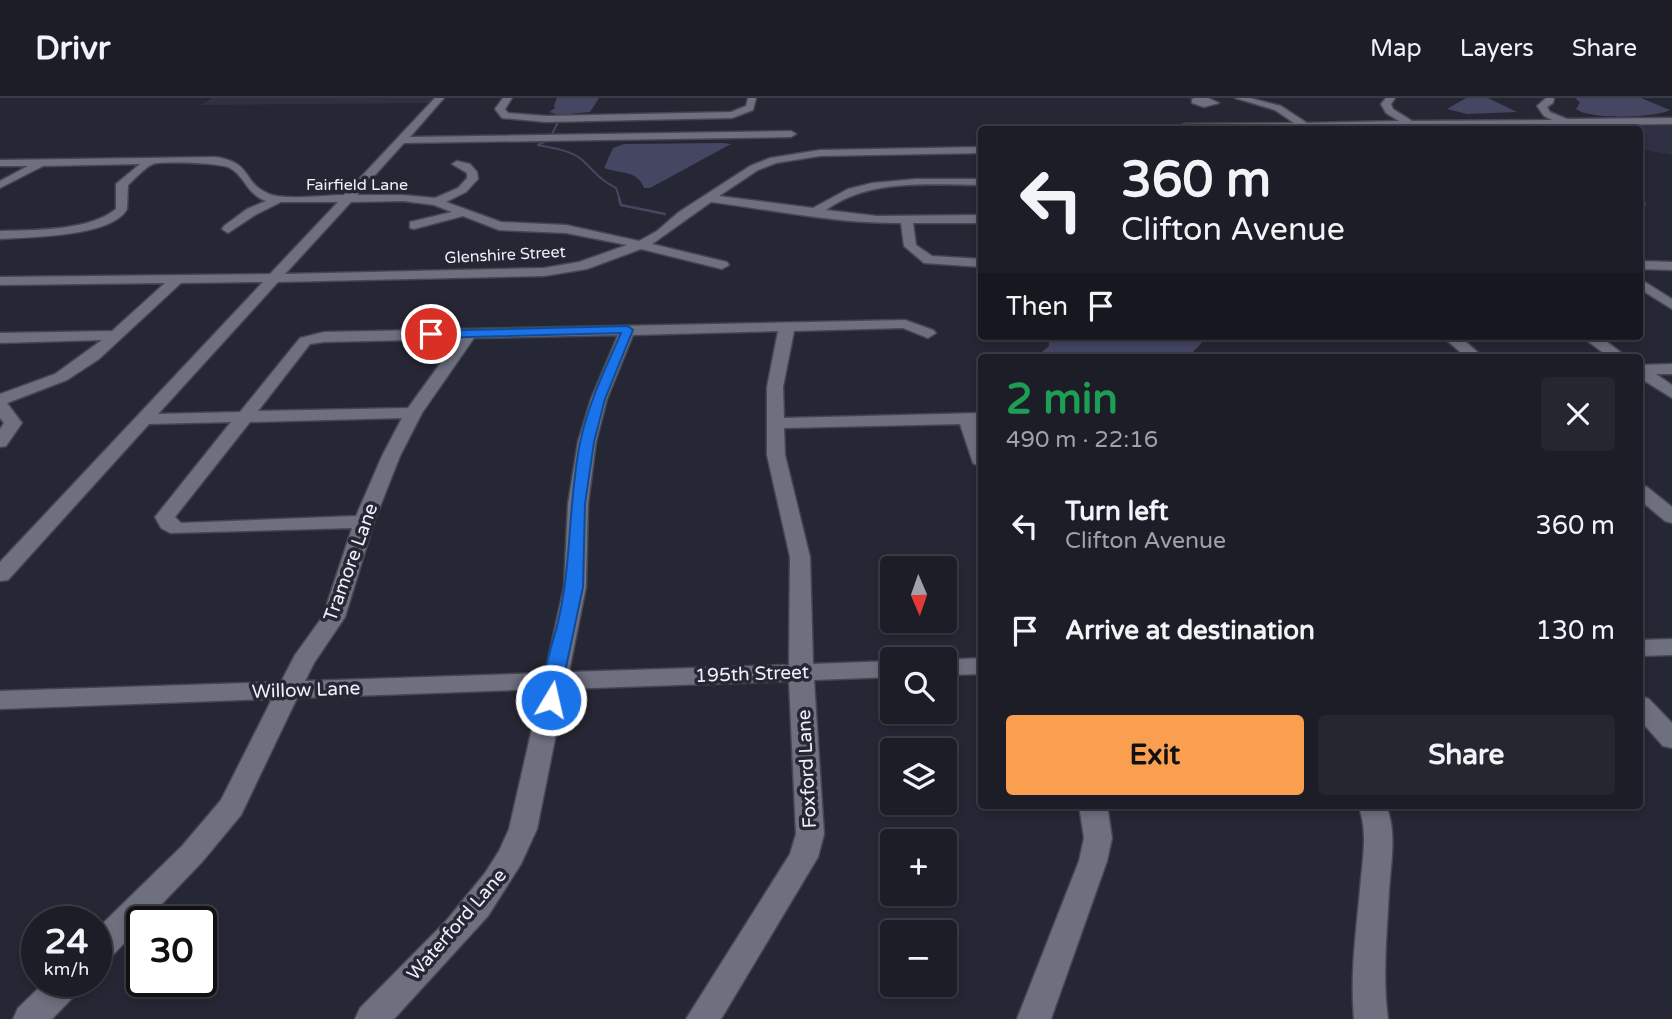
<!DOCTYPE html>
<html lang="en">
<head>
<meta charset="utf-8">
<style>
	:root { --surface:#1c1d27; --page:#25262f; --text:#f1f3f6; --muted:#a0a2a7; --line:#3a3b44; --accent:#fa9f4f }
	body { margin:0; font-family:"Varela Round",sans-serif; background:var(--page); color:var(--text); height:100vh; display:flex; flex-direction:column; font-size:26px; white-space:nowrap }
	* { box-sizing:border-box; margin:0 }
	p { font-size:23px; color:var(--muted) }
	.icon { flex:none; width:38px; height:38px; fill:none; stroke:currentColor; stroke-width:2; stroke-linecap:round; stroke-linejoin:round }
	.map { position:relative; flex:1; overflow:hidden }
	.drawer { position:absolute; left:978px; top:256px; width:665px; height:455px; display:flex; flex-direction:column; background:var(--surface); border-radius:7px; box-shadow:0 4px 10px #0003,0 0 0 2px var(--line) }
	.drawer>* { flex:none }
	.banner { position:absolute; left:978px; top:28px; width:665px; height:214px; border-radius:7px; box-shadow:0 4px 10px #0003,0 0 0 2px var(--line); background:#1c1d27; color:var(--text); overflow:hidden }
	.needle { width:46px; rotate:178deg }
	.controls { position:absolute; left:880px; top:458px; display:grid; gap:14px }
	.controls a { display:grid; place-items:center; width:77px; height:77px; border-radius:7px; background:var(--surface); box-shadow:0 4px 10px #0003,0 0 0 2px var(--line); font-size:35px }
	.speed { position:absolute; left:21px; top:808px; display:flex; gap:14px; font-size:35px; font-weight:700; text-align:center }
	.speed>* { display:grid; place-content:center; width:91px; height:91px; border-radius:50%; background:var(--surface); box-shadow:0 4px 10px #0003,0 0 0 2px var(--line); line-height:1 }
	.speed small { font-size:18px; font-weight:400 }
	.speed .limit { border:4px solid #111; border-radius:10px; background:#fff; color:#111 }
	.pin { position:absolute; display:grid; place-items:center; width:60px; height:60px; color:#fff; margin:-30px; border:4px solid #fff; border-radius:50%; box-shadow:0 2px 7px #0007 }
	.me { position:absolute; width:77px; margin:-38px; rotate:9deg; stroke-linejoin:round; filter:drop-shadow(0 0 5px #0008) }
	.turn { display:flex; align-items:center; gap:24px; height:147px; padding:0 28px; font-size:32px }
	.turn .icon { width:91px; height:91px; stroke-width:2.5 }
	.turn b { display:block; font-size:49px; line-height:60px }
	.then { display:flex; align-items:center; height:66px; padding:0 28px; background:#0003; gap:14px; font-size:26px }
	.round { display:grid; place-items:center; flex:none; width:74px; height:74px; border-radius:7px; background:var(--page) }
	.summary { display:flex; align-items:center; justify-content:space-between; height:119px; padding:0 28px }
	h1 { font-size:42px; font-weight:700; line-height:52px; color:#1e9e55 }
	.action { display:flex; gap:14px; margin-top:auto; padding:14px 28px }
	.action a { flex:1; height:80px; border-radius:7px; background:var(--accent); color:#111; font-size:28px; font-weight:700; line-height:80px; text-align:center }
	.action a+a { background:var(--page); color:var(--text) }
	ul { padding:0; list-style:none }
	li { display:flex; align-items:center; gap:21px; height:105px; padding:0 28px }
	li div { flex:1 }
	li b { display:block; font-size:26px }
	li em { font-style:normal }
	header { display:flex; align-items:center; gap:42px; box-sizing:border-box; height:98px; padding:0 35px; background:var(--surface); border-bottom:2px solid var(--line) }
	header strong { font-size:33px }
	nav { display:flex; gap:38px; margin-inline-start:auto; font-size:24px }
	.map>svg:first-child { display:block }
	.built { fill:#2f3043 }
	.water { fill:#444662 }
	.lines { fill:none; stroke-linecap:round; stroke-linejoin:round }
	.stream-far1 { stroke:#444662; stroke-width:2 }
	.stream { stroke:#444662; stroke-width:2.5 }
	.minor-casing { stroke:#454650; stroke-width:3 }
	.minor { fill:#6e6f7f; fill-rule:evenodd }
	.route { fill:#1a73e8; stroke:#114b97; stroke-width:2 }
	.labels { text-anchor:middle; stroke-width:7; stroke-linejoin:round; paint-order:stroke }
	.far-street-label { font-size:16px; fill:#eeeff8; stroke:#262734 }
	.street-label { font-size:19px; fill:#eeeff8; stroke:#262734 }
</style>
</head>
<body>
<header>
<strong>Drivr</strong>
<nav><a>Map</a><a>Layers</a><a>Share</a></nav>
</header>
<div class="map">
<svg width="1672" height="921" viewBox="0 0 1672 921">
	<rect width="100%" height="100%" fill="#262734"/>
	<path class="built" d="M212 0H436L431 5 201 7Z
		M1672 28V57L1640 51V32L1527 30Z"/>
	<path class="water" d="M557 0H599L590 14 559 17 549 14 555 10 554 7Z
		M1466 0H1488L1517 14 1467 16 1447 11Z
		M1575 0H1641L1670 12C1655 20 1590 22 1576 11L1580 4Z
		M723 45 731 46 650 90H644C638 72 620 76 604 70L613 50 624 46Z
		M1048 238H1208L1193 254 1183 259H1036L1049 248Z"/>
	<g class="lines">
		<path class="stream-far1" d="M552 36 558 24
			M549 41 538 47C552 50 570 52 581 61 596 74 597 80 616 90L620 102"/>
		<path class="stream" d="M619 101 621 107 665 116
			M1640 101 1645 106 1640 115"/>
		<g class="minor-casing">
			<path id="minor" d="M435 0H444L410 39 791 33 796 36 791 39 404 45 357 97H403L435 100 458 90 467 80V75L452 66 457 63 470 66 477 74 478 81 466 94 446 104 501 124 566 127 639 143 657 133 679 114 750 68 770 60 820 52 982 49V55L820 58 776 65 758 72 719 98 813 110 848 91 872 85 916 81H982V87C930 87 871 80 826 112L877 118 982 117V125H913L916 147 932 158 982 161V169L924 165 904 148 901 125C837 126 774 112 711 104L652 146 727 164 729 167 722 171 641 151 587 171 544 178 278 184 158 316 240 314 300 240 324 234 905 222 933 232 936 235 928 240 903 230 794 233 783 289 784 320 982 315V325H977L982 338V370L973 365 960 326 784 330 785 357 810 459 813 566 892 563V579L814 582 824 736 818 759 721 921H686L790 756 796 736 789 583 565 591 537 731 521 766 488 818 394 921H355L360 910 446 823 485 775 499 753 509 731 541 591 297 600 241 717 202 764 107 863 96 867V832L182 748 221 702 272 601 0 611V593L281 584 295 557 323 518 352 430 170 435 161 430 155 419 231 324 149 326 8 482 0 483V464L263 184 181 185 99 261 67 282 7 305 22 325 6 348 0 349V331L4 325 0 320V296L55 276 102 242 0 245V235L112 233 165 185 0 187V179L270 176 338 104H281L255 117 228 135 222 131 224 128 247 111 266 103C245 95 246 79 230 70 222 65 163 63 153 66 145 69 135 81 128 87L127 111C112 139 29 139 0 141V133C33 132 90 133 116 111V86L140 66 43 68 0 90V83L28 68H0V62L215 59C253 64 242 84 267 95 282 103 326 97 344 97ZM403 103 434 107 452 114 410 124V130L414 131 463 118 499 132 566 135 627 147 579 164 544 170 285 176 351 104ZM778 233 767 289V357L790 459 789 567 569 574 586 489 588 406 596 344 607 301 633 237ZM618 237 591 301 578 344 568 406 564 489 545 575 305 583 314 565 345 519 374 424 400 358 422 315 474 240ZM458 241 408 310 258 313 310 246 324 244ZM402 320 382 358 356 418 181 425 175 419 250 324Z
				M503 0H512L505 11 508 15 546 18 731 14 746 8 748 0H756L753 12 732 20 546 24 502 20 495 11Z
				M1195 0H1208L1219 5 1204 9 1192 5V1Z
				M1235 0H1250L1281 8 1307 25 1399 23 1386 15 1381 6 1386 0H1395L1391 6 1393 11 1412 23 1552 22 1544 18 1537 8 1546 0H1554L1553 5 1547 9 1550 14 1567 21 1672 20V26L1182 32 1179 29 1184 26 1294 25 1275 12Z
				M1640 163 1672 164V172L1640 171Z
				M1640 181 1672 201V211L1640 191Z
				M1442 238H1459L1483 259H1466Z
				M1581 238H1599L1627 259H1609Z
				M1672 266V276H1656L1672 287V300L1640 280V267Z
				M1640 387 1647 389 1672 409V425L1665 423 1640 402Z
				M1672 541V557L1640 558V542Z
				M982 560V576L945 577V562H942Z
				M1640 598 1649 601 1672 625V650L1663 648 1640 622Z
				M1079 707H1107L1112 740 1107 763 1051 921H1017L1079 763 1084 740Z
				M1358 707H1386C1397 734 1391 764 1389 792 1387 835 1382 878 1388 921H1354C1350 878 1356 835 1360 792 1362 764 1369 734 1358 707Z
				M45 884H83L78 894 52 921H13L18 910Z"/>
		</g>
		<use href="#minor" class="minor"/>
	</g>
	<path class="route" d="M628 228 633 232 605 301 594 344 585 406 583 489 558 607H544C536 593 554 541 558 524 572 465 568 404 580 345 588 306 605 271 621 235L431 240 425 236 431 233Z"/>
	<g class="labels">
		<g class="far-street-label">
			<text x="357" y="92">Fairfield Lane</text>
			<text transform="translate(505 156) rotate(-3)" y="6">Glenshire Street</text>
		</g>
		<g class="street-label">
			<text transform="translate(350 464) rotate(-70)" y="7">Tramore Lane</text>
			<text transform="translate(752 575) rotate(-2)" y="7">195th Street</text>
			<text transform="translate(306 591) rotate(-2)" y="7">Willow Lane</text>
			<text transform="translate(806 671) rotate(-93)" y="7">Foxford Lane</text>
			<text transform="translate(456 826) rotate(-49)" y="7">Waterford Lane</text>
		</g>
	</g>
</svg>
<div class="controls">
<a><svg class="needle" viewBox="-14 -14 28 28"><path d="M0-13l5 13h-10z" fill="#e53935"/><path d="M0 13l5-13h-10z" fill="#a0a2a7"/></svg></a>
<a><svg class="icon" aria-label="search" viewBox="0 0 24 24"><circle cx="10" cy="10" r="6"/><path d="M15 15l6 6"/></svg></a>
<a><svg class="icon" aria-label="layers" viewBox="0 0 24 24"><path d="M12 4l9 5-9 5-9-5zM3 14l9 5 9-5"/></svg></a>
<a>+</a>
<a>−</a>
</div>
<div class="speed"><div>24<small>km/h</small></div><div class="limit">30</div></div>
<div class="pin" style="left:431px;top:236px;background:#d93025"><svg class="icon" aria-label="arrive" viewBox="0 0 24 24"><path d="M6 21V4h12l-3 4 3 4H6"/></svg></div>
<svg class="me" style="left:551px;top:602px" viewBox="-20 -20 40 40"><circle r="17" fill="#1a73e8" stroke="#fff" stroke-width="3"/><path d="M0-11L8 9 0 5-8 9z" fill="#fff"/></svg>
<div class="banner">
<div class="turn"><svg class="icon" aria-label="left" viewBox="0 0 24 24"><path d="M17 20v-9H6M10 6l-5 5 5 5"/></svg><div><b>360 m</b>Clifton Avenue</div></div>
<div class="then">Then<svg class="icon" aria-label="arrive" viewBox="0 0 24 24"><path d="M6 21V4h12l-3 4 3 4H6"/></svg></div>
</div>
<section class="drawer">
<div class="summary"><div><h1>2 min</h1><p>490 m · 22:16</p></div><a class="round"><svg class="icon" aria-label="close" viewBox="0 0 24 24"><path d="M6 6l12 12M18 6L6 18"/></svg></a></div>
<ul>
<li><svg class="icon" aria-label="left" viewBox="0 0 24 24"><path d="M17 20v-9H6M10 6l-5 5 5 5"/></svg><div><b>Turn left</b><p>Clifton Avenue</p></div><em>360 m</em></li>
<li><svg class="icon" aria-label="arrive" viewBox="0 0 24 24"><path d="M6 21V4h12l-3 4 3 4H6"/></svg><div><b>Arrive at destination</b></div><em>130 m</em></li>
</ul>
<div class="action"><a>Exit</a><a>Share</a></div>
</section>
</div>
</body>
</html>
